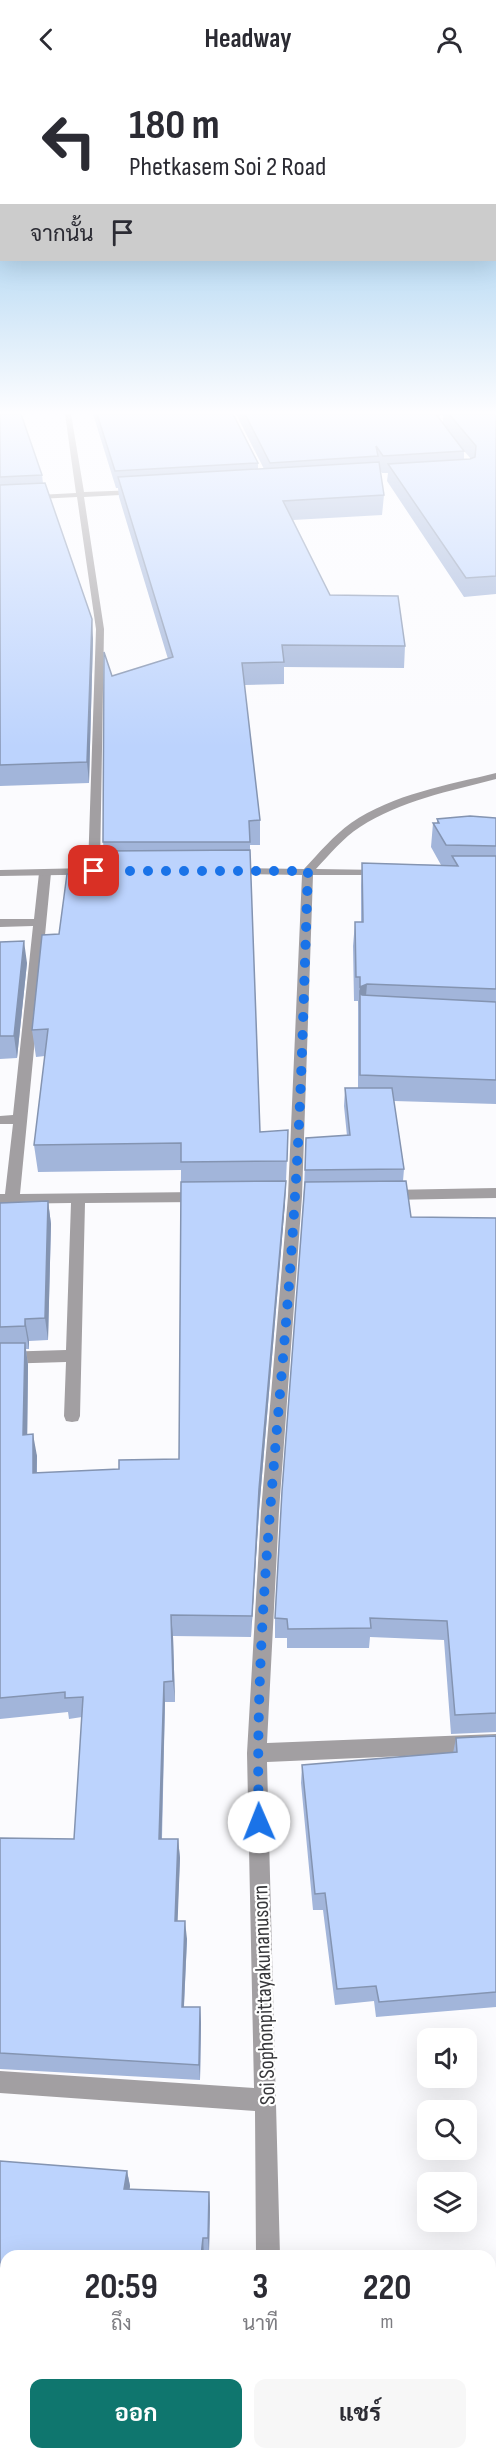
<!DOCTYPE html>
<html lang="th">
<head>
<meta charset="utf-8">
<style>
	:root { --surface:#fff; --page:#f7f7f7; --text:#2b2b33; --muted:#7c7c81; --accent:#0f766e }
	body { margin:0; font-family:"Sofia Sans Condensed",Sarabun,sans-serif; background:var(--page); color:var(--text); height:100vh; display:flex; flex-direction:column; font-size:22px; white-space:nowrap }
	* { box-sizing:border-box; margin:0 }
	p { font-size:20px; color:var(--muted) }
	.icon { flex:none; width:33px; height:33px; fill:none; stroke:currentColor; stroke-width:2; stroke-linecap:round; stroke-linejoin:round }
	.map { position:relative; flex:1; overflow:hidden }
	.drawer { position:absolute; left:0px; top:2172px; width:496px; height:210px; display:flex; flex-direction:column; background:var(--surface); border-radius:18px 18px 0 0; box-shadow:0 6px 24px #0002 }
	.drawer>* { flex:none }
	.banner { position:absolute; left:0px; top:0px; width:496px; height:183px; box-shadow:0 6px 24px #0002; background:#fff; color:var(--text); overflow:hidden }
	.tools { position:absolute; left:417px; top:1950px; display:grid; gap:12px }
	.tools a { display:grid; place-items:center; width:60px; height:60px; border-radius:12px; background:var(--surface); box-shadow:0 6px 24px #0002; font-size:30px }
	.pin { position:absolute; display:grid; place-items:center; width:51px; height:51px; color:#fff; margin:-26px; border-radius:12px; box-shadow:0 3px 9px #0006 }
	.me { position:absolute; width:66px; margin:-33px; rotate:359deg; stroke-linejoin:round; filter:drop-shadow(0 0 4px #0008) }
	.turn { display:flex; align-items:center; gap:21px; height:126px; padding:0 30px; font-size:27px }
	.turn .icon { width:78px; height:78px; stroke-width:2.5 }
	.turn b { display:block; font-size:42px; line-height:51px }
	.then { display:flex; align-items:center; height:57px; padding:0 30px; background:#0003; gap:12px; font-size:22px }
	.eta { display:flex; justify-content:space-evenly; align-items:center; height:102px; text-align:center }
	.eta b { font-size:36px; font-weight:700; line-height:42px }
	.primary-button { display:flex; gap:12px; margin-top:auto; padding:12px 30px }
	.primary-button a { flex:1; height:69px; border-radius:12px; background:var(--accent); color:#fff; font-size:24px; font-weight:700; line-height:69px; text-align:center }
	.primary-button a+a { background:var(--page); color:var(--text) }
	header { display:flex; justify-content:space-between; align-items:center; height:78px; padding:0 30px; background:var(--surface); font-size:27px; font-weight:700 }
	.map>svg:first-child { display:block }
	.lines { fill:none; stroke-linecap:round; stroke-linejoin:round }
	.service { fill:#a29fa2; fill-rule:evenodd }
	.minor { fill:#a29fa2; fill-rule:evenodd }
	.wall { fill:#a2b5da; fill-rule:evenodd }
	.shaded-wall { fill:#8494b1 }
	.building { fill:#bcd3fd; stroke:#8494b1; stroke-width:1.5 }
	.route { stroke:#1a73e8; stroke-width:10; stroke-dasharray:0 18 }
	.labels { text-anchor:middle; stroke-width:4.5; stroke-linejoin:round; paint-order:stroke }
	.street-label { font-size:22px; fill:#38383b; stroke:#fff }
</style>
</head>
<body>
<header><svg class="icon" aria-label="back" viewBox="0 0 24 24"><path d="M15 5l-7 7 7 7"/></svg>Headway<svg class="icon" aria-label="person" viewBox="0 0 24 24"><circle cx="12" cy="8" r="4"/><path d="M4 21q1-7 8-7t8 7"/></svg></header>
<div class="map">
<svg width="496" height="2382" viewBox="0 0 496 2382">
	<rect width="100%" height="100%" fill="#fbfbfe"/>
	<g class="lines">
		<path class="service" d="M45 792 51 795 20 1116 199 1114 206 1119 199 1124 85 1125 80 1338 78 1343 72 1344 66 1343 64 1338 66 1284 0 1286V1274L66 1272 71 1125 0 1126V1116H5L13 1046H0V1038L13 1037 33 848 0 849V841H34L39 795Z"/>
		<path class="minor" d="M65 336H71L84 414 138 412 142 414 138 416 84 419 104 551 100 790H121L127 793 121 796 0 798V792L88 790 96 551 77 419 0 423V419L76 415Z
			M496 695V701C450 713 400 723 360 749 343 760 330 776 316 791L382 792 386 793V797H313L302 1118 279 1433 267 1665 496 1656V1674L267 1684 280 2178H256L255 2033 0 2015V1993L254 2010 247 1675 261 1433 288 1118 302 797 232 796 226 793 232 790 304 791C319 775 333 758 351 745 393 716 448 707 496 695Z
			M496 1110V1120L388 1122 381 1117 388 1112Z
			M257 2376H283V2382H257Z"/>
	</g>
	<path class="wall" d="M0 336 42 397 43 405 93 561 89 705 0 708Z
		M93 336H233L258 385V391H264L236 336H496V516L464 519 387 403 388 395H382L380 392 384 417 382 437 293 442 330 517 405 568 404 590 284 589V606L244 607 260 742V767H250V772L260 1054 288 1052 287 1080 285 1125 259 1433 251 1559 173 1558 175 1624H165L162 1761H178L180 1780 177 1843 187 1861 184 1929H200L201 1945 200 2002 0 1991V1760L74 1761 82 1639 69 1641 68 1634 0 1641V1125L48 1123 51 1146 48 1262 29 1263V1271H26L28 1287 27 1356 37 1378V1395L119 1391 179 1381 181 1092 38 1094 34 1067 45 978 36 979 32 952 59 856 103 796 104 773 103 764 112 598 168 581 119 419 118 410H116ZM443 337V344L437 338ZM464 373 465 374 471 381H464Z
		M496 740V1026L394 1023 404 1091 403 1103 411 1139 496 1140V1654L451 1656 444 1562 370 1559 369 1570H287V1560H275V1540L304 1111 306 1060 347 1058 344 1028 345 1010H358V923H354L353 868 355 844H361V808L362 785 441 787 431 769 433 745H437V741Z
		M0 864 27 885 17 980 0 981Z
		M496 1657V1929L376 1939 374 1923 335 1927 323 1832H313L301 1705 302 1687 453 1675 456 1660Z
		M0 2083 127 2093 130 2108 129 2111 209 2114 210 2129 209 2174H204V2178H6V2376H125L124 2382H0Z"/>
	<path class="shaded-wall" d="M92 541 93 561 89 705 87 684Z
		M24 863 27 885 17 980 14 958Z
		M367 906 365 930 360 914 358 933 360 909Z
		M286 1103 285 1125 259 1433 251 1559 252 1538 259 1411Z
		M48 1123 51 1146 48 1262 45 1240Z
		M25 1241 29 1263V1271L25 1248Z
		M25 1265 28 1287 27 1379 23 1357Z
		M33 1356 37 1378 36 1417 33 1395Z
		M171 1537 173 1558 175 1624 173 1603Z
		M164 1604 165 1624 161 1780 159 1761Z
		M178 1761 180 1780 177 1860 175 1843Z
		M185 1843 187 1861 183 1946 182 1929Z
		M200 1929 201 1945 200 2002 199 1987Z
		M127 2093 130 2108 128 2126 124 2111Z
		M209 2114 210 2129 209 2174 208 2160Z
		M203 2160 204 2178H201Z
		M120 2376H125L124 2382H120Z"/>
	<path class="building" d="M0 336H21L42 397 0 399Z
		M97 336H233L258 385 115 393Z
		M245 336H436L464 373 383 378 376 368 378 378 270 385Z
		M449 336H496V498L466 500 388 386 470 381 475 379 476 368Z
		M379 384 384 417 283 423 330 517 398 518 405 568 282 567 284 584 242 585 260 742 249 743 250 764H103L104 574 112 598 173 579 118 399Z
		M45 405 92 541 87 684 0 687V407Z
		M470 738 496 740V768L446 767 433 745H439L437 741Z
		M250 772 260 1054 288 1052 287 1083 181 1084V1065L34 1067 48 951 32 952 42 857 59 856 67 796H103V773Z
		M452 778H496V911L367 906 360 909V899H356L355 844H363L362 785 458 788Z
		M24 863 14 958H0V864Z
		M360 914 362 917 496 924V1002L360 997Z
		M345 1010H392L404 1091 305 1092 306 1060 350 1057Z
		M286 1103 259 1411 252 1538 171 1537 173 1603 164 1604 159 1761H178L175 1843H185L182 1929H200L199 1987 0 1975V1760L74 1761 83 1619 65 1620V1614L0 1620V1265H25L23 1357 33 1356V1395L119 1391V1382L179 1381 181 1104Z
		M406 1103 411 1139 496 1140V1635L455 1637 447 1543 370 1540 371 1550 288 1551 287 1541 275 1540 282 1413 305 1104Z
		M48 1123 45 1240 25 1241V1248L0 1249V1125Z
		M496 1658V1914L379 1924 376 1908 337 1911 325 1815 315 1816 302 1687 457 1674 456 1660Z
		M0 2083 127 2093 124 2111 209 2114 208 2160H203L201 2178H6V2376H120V2382H0Z"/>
	<linearGradient id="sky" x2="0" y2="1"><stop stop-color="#73b7e8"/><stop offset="0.5" stop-color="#fdfdff"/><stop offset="1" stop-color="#fdfdff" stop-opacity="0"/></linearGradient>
	<rect width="496" height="669" fill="url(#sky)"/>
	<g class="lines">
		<path class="route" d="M94 793H308C304 901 302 1010 295 1118 283 1327 253 1535 259 1744"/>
	</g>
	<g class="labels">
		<g class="street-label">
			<text transform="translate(263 1917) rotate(-92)" y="8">Soi Sophonpittayakunanusorn</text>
		</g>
	</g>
</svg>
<div class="tools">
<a><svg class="icon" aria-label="sound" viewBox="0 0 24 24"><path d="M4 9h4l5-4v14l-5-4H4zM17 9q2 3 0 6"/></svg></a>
<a><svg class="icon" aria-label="search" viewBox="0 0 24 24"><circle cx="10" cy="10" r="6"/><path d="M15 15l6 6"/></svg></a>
<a><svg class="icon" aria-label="layers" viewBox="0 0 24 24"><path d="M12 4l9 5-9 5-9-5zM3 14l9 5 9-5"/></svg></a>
</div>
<div class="pin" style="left:94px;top:793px;background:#d93025"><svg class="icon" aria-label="arrive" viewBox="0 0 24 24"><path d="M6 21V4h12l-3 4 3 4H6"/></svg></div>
<svg class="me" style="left:259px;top:1744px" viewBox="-20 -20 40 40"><circle r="19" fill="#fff"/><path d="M0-13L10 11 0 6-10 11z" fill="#1a73e8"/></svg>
<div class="banner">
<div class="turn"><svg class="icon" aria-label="left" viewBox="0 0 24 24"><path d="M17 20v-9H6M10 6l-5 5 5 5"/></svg><div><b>180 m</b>Phetkasem Soi 2 Road</div></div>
<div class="then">จากนั้น<svg class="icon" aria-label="arrive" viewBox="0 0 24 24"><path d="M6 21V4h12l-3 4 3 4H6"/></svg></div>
</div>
<section class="drawer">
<div class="eta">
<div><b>20:59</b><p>ถึง</p></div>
<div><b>3</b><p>นาที</p></div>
<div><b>220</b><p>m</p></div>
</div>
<div class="primary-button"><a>ออก</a><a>แชร์</a></div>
</section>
</div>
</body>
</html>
